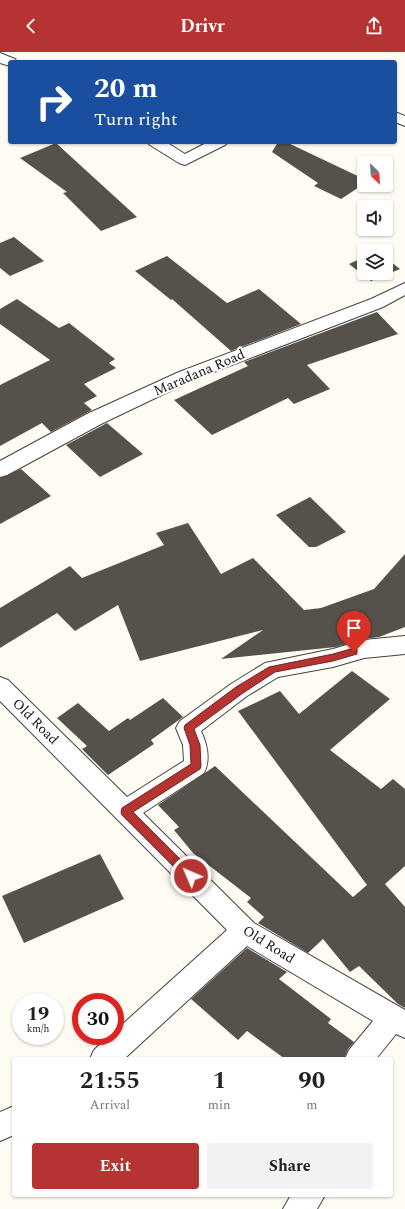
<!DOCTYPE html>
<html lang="en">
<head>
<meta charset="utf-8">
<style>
	:root { --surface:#fff; --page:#f2f2f2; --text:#202124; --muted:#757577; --accent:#b53431 }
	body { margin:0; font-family:Spectral,serif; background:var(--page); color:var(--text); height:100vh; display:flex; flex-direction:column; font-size:15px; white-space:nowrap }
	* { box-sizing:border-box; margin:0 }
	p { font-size:13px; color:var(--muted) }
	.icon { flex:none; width:22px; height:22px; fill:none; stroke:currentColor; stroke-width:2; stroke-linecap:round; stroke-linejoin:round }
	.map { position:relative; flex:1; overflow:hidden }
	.sheet { position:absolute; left:12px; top:1005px; width:381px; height:140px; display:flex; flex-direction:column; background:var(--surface); border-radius:4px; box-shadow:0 1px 3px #0004 }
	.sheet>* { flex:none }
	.banner { position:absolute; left:8px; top:8px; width:389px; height:84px; border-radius:4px; box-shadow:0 1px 3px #0004; background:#1a4fa0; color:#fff; overflow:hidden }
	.needle { width:26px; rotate:155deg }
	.controls { position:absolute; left:357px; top:104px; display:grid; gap:8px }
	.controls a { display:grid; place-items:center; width:36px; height:36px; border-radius:4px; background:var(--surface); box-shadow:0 1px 3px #0004; font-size:20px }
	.speed { position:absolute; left:12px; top:941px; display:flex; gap:8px; font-size:20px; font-weight:700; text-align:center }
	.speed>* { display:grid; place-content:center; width:52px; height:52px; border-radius:50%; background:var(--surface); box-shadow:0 1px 3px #0004; line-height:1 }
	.speed small { font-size:10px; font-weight:400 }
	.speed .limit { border:6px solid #d22; background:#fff; color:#111 }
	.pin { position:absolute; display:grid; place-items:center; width:34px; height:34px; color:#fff; margin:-41px -17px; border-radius:50% 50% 50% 0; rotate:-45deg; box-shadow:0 0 4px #0007 }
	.pin .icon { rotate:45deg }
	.me { position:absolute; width:44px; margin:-22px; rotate:315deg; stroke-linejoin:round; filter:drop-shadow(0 0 3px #0008) }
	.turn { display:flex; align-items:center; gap:14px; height:84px; padding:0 20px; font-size:18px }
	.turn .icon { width:52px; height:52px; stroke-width:2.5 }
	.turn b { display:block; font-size:28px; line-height:34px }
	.eta { display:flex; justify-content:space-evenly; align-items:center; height:68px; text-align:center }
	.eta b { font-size:24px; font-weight:700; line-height:28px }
	.button { display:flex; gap:8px; margin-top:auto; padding:8px 20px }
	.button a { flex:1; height:46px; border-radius:4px; background:var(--accent); color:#fff; font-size:16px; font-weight:700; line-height:46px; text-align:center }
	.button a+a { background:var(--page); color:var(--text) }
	header { display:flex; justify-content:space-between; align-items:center; height:52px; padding:0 20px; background:var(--accent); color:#fff; font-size:18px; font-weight:700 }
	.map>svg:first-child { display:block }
	.building { fill:#57514c }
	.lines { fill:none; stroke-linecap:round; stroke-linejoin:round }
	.minor-casing { stroke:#424242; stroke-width:2 }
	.minor { fill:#fff; fill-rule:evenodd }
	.route { fill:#b53431; stroke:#762220 }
	.labels { text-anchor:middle; stroke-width:4; stroke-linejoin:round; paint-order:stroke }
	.street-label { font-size:14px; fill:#0f0f0f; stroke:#fff }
</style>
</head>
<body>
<header><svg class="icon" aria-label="back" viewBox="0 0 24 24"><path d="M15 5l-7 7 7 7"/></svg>Drivr<svg class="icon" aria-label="share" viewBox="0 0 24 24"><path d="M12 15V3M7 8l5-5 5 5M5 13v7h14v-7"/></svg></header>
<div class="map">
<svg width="405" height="1157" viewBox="0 0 405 1157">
	<rect width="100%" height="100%" fill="#fefcf2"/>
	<path class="building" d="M278 90H286L364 127V132L341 147 314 134 318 131 272 100Z
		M56 91 137 165 101 179 63 141 67 140 20 106Z
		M14 185 44 209 10 224 0 216V191Z
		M167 204 227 251 259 237 301 272 231 299 172 247 171 248 135 219Z
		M364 205V221H386V206L400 217 371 229 349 212Z
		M17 247 59 276 69 271 115 307 109 311 116 316 84 332 97 344 84 351 92 358 51 380 42 371 0 394V333L50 308 0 272V257Z
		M377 260 398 282 307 313 330 337 294 352 288 346 212 383 174 348 248 314 244 310Z
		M107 371 143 402 100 425 66 393Z
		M21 417 51 444 0 472V426Z
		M310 445 346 480 316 495H309L276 463Z
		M188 471 221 522 253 506 304 558 321 556 374 537 405 502V575L379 585 364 587 336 595 221 607 263 578 140 609 118 553 75 579 57 561 0 596V556L70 514 82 526 164 493 156 481Z
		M352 619 390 647 330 698 381 737 393 727 405 737V814L385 832 405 855V956L398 952 359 914 350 920 323 887 308 901 258 871 264 865 247 850 251 846 193 801 174 778 179 775 158 753 215 714 353 845 367 833 238 659 280 639 299 662Z
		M163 646 183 665 151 688 154 692 108 723 82 697 87 694 57 666 78 651 109 679 128 666 130 668Z
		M100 802 124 847 24 891 2 844Z
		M247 896 287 920 279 927 331 967 328 971 354 990 348 997 344 1007H285L247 979 238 988 191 947Z"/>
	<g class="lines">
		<g class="minor-casing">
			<path id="minor" d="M0 1 15 7 17 10H10V14L0 11Z
				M395 60 405 64V74L395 70Z
				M147 90H166L185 102 208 90H228L225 93 185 113 179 111 150 93Z
				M405 231V243L383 255 193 328 101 372 7 423 0 425V409L87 362 179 320 371 247Z
				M405 584V602L364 606 333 615 278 625 247 644 201 679C207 692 211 707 204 721L143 761 254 871 405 958V986L396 982 376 1007H345L349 998 373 969 247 894 124 1007H90L94 998 109 984H115V979L227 878 0 649V625L8 628 127 745 184 709 183 693 176 676 180 669 231 632 265 611 333 597 364 588Z
				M14 1054V1083L0 1089V1060Z
				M291 1143H325L317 1157H283Z"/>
		</g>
		<use href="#minor" class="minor"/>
	</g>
	<path class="route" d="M354 596 357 597V602L333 609 275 620 243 641 194 677 200 693 201 714 200 717 133 760 194 821 196 824 194 828H187L122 763 121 760 122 756 191 712 190 693 184 676 185 673 236 635 269 615 333 602Z"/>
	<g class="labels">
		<g class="street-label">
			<text transform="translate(199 320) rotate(-23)" y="5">Maradana Road</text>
			<text transform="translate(36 669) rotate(45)" y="5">Old Road</text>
			<text transform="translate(269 892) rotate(32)" y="5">Old Road</text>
		</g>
	</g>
</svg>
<div class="controls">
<a><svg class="needle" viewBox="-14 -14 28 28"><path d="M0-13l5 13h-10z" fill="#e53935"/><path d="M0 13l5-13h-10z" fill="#757577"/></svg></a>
<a><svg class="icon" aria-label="sound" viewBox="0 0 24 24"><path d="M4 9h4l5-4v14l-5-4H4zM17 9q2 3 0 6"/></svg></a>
<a><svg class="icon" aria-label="layers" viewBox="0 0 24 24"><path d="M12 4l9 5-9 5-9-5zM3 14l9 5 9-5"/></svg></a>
</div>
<div class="speed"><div>19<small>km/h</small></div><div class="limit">30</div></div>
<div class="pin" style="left:354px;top:600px;background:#d93025"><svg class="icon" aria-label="arrive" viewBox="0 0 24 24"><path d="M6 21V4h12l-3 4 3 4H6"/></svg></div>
<svg class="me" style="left:191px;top:824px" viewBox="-20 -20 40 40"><circle r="17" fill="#b53431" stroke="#fff" stroke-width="3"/><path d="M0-11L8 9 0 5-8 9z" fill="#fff"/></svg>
<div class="banner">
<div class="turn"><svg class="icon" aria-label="right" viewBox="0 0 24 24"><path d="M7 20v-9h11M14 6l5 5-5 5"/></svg><div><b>20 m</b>Turn right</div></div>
</div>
<section class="sheet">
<div class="eta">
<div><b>21:55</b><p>Arrival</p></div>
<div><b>1</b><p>min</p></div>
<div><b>90</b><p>m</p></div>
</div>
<div class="button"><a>Exit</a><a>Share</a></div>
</section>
</div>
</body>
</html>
